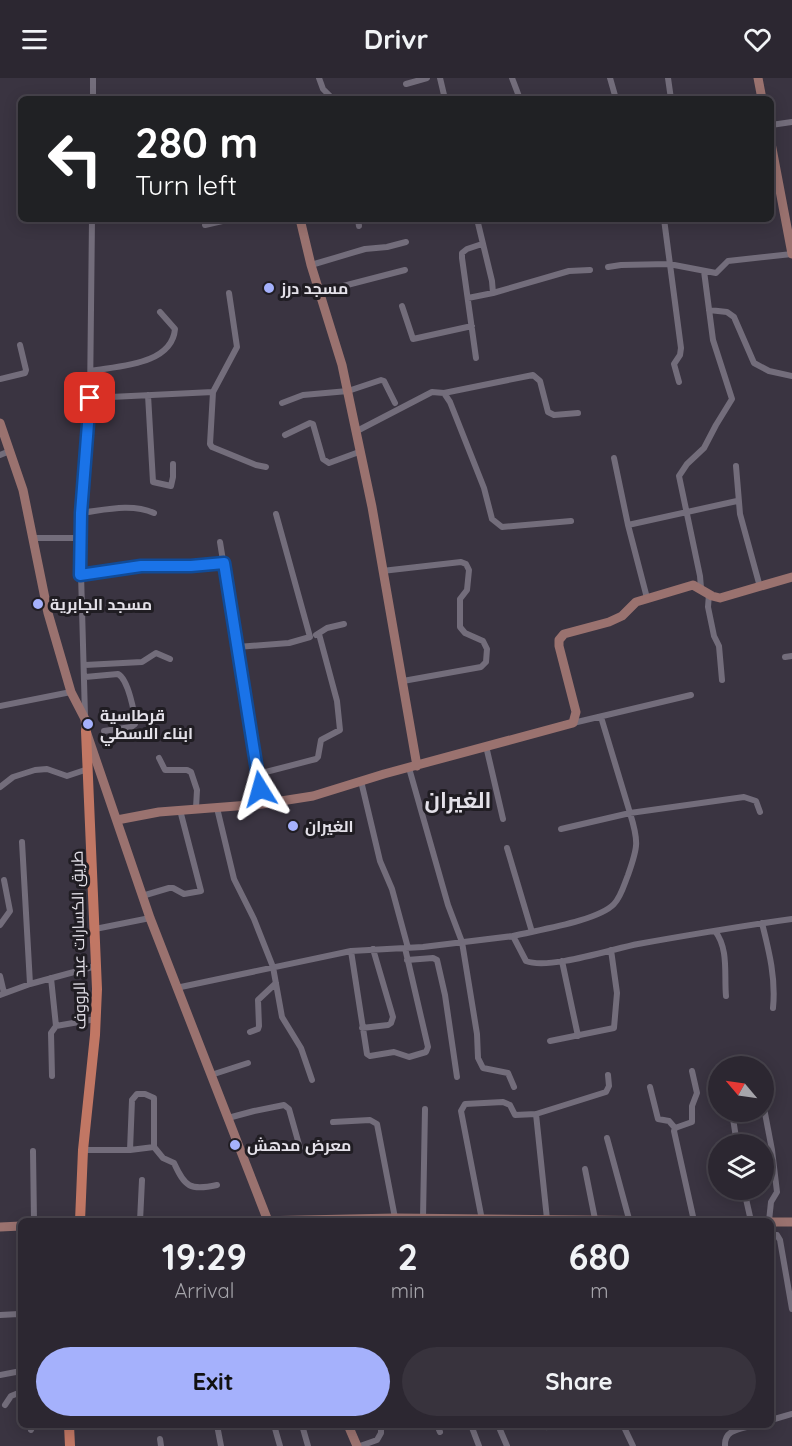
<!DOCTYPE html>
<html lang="en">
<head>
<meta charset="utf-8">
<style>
	:root { --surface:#2c2731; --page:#38333d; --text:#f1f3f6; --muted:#a6a5ab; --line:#48444d; --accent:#a5b1fc }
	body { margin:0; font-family:Quicksand,Cairo,sans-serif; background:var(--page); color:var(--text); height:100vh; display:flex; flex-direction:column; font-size:22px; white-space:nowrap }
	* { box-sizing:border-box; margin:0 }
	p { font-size:20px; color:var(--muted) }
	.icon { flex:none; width:33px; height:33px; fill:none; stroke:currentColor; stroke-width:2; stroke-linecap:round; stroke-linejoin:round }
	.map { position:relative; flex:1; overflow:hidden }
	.sheet { position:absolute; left:18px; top:1140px; width:756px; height:210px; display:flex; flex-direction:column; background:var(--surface); border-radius:9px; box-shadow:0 3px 15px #0003,0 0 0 2px var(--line) }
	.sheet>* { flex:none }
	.guide { position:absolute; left:18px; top:18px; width:756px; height:126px; border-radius:9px; box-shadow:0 3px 15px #0003,0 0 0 2px var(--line); background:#202124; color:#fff; overflow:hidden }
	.needle { width:39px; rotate:299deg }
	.controls { position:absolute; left:708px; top:978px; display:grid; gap:12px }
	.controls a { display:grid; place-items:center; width:66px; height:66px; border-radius:50%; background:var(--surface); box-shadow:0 3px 15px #0003,0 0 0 2px var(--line); font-size:30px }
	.pin { position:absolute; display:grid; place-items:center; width:51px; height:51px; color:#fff; margin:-26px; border-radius:12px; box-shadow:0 3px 9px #0006 }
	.me { position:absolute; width:66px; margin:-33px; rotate:352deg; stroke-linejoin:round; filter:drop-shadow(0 0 4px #0008) }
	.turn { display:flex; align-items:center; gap:21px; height:126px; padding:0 18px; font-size:27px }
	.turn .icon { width:78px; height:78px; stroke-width:2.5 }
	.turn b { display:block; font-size:42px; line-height:51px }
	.eta { display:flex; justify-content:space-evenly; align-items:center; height:102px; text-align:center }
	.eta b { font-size:36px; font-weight:700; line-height:42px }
	.primary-button { display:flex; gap:12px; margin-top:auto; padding:12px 18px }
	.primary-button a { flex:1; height:69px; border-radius:36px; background:var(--accent); color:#111; font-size:24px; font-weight:700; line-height:69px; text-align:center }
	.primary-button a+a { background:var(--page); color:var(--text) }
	header { display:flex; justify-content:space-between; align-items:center; height:78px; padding:0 18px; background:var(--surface); font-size:27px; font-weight:700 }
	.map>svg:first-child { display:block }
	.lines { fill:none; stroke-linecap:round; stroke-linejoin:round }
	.street { stroke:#736d7b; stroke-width:6 }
	.secondary { stroke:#9a726f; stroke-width:9 }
	.primary { stroke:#c17764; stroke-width:10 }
	.route-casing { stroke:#114b97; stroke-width:15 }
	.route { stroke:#1a73e8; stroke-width:10 }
	.poi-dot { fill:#a5b1fc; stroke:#201d23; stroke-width:2 }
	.labels { text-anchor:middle; stroke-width:6; stroke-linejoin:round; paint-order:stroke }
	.poi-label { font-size:16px; font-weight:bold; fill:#e4e1e9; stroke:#201d23; text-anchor:start }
	.street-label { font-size:16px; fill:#e4e1e9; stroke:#201d23 }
	.district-label { font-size:22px; font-weight:bold; fill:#e4e1e9; stroke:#201d23 }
</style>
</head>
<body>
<header><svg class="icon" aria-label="menu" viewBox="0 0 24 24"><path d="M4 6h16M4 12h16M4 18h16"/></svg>Drivr<svg class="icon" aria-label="heart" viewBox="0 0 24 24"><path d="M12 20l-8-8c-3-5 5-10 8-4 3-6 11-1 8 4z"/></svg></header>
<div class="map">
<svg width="792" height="1368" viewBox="0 0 792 1368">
	<rect width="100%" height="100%" fill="#3a3441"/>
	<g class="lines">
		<path class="street" d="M93 0V21
			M319 0 323 11 333 21
			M440 0 445 21
			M512 0 520 21
			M610 0 616 21
			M668 0 671 21
			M406 6 427 0
			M771 47 792 44
			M358 141 359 148
			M664 141 681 270 680 277 674 286 679 304
			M205 147 231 141
			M311 187 365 171 387 169 406 164
			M608 189 621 187 669 186 716 195 728 183 792 176
			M320 214 405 192
			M229 215 237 269 213 314 210 366 212 369 256 387 266 389
			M493 215 569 193 590 192
			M468 220 493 215 492 203 477 141
			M402 228 413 261 472 248
			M709 232 727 234 734 239 754 285 769 293 792 298
			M476 280 462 180V175L467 171 482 166
			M91 293C118 288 172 287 175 251L160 234
			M0 301 25 295 26 292 20 267
			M444 315 533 297 540 303 548 334 554 337 578 335
			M148 317 153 404 171 408 173 399V386
			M90 320 213 314
			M282 325 303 317 348 313 381 302 384 303 395 325
			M355 354 432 314 444 315 450 324 484 410 492 441 502 449 571 443
			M285 357 310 345 313 346 323 381 329 385 359 374
			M0 377 10 373
			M614 380 628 447 647 520
			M736 388 740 436 760 509
			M81 435C105 432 131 425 154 435
			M628 447 737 423
			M33 460H80
			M220 464 262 726
			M382 493 461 484 466 486 469 492 467 512 460 521V549L465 555 483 563 487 571 486 584 481 589 403 603
			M80 497C129 487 175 489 224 485
			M701 510 700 498 679 398 687 386 704 370 716 347 732 321 713 262 704 193
			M709 516 708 529 714 558 719 568 722 602
			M316 557 327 550 344 546
			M237 569 289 565 310 559 276 436
			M785 579 792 578
			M85 587 142 584 156 575 170 581
			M85 599 118 596C128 601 135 635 135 646L131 649 104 653
			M0 628 71 614
			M85 638 80 460 90 320 92 141
			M601 639 630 735 744 719 756 723 760 734
			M573 645 691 617
			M486 668 503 741
			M159 680 165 692H187L191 694 197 712 196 730
			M409 690 448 827 462 864 477 956 478 980 483 990 508 995 514 1009
			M258 696 316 681 318 679 321 662 340 652 337 623 319 556
			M361 703 380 783 392 811 408 870
			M0 709 13 699 35 692 47 691 67 698 88 691
			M217 730 234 801 254 841 273 889 282 939 301 970 312 1002
			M22 764 30 906
			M507 770 532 854
			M142 818 169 810H173L184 816 201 813 180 732
			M762 845C769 873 776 900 773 930
			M0 847 10 833 4 802
			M95 851 150 840
			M715 853C729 871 724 897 726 918
			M513 858C537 852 598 843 614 826 621 819 624 807 628 797 638 769 639 764 630 735L561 751
			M351 873 367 976 370 978 394 974 409 979 426 974 428 969 405 870
			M407 882 433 880 437 882 445 917 457 999
			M562 883 578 958
			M0 898 4 915
			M51 900 56 948 51 955 52 998
			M176 910 351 873 423 869 513 858 526 883C549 892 612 871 638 866 689 857 741 848 792 841
			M0 917 30 906 96 888
			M56 948 96 941
			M362 950 388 947 391 945 393 939 373 871
			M250 954 258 951 259 948 258 922 276 905
			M550 963 614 950 617 915 611 872
			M692 993 697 1015 692 1028V1044L675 1050 674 1053 694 1143
			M211 997 248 985
			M650 1009 658 1041 669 1043 675 1050
			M764 1030 772 1072 777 1114 771 1124 769 1143
			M732 1034 737 1066
			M536 1036 547 1141
			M228 1040 254 1033 284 1027 289 1031 300 1070
			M333 1044 370 1042 377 1046 395 1140
			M607 1060 629 1141
			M83 1072H130L154 1069 163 1080 174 1085C185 1109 190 1113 217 1107
			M130 1072 132 1022 137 1016H145L154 1020V1069
			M33 1073 34 1143
			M585 1091 595 1141
			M744 1112 751 1143
			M423 1140 425 1031
			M482 1142 461 1033 465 1026 503 1024 510 1027 515 1037 536 1036 606 1014 609 1008 608 997
			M140 1143 142 1102
			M771 1157H777L780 1162 792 1231
			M21 1201V1182
			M0 1237 19 1236 21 1239
			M0 1297 21 1293
			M5 1327 11 1318 21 1314
			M771 1342 792 1336
			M217 1347 221 1368
			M274 1347 280 1368
			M302 1347 308 1368
			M437 1347 440 1354
			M471 1347 479 1368
			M498 1347 507 1368
			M546 1347 547 1349
			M623 1347 633 1368
			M31 1352 33 1347
			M160 1361 161 1368
			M360 1368 377 1362 381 1355V1347
			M725 1368C724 1351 741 1351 754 1347"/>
		<path class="secondary" d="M758 0 762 21
			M771 65 792 176
			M300 141 311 187 342 287 372 429 417 688
			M0 345 23 412 48 535 71 614 85 641 86 653 150 840 268 1143
			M117 742 159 734 262 726 313 718 384 696 573 645 576 634 559 568V562L564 556 609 544 622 538 636 524 693 507 712 518 720 520 792 499
			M257 1143 395 1140 683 1143
			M771 1144H792
			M0 1149 21 1148
			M348 1347 357 1368"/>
		<path class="primary" d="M80 1143 83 1072 95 957 97 911 86 653
			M69 1347 70 1368"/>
	</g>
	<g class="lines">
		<g class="route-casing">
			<path id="route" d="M90 320 81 435 80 497 141 488H191L224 485 260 711"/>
		</g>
		<use href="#route" class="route"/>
	</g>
	<g class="poi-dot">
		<circle cx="269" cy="210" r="6"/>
		<circle cx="38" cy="526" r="6"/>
		<circle cx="88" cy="646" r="6"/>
		<circle cx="293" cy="748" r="6"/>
		<circle cx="235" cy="1067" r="6"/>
	</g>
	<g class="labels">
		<g class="poi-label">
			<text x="281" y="216">مسجد درز</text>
			<text x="50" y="532">مسجد الجابرية</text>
			<text x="100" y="643">قرطاسية<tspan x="100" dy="18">ابناء الاسطي</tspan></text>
			<text x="305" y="754">الغيران</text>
			<text x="247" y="1073">معرض مدهش</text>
		</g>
		<g class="street-label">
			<text transform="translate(78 862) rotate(-91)" y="6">طريق الكسارات عبد الرووف</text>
		</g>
		<g class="district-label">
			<text x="458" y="730">الغيران</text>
		</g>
	</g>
</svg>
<div class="controls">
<a><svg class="needle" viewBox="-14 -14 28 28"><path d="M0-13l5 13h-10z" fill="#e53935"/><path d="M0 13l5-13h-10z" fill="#a6a5ab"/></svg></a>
<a><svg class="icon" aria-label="layers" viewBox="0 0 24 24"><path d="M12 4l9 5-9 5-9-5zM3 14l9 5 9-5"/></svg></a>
</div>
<div class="pin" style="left:90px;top:320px;background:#d93025"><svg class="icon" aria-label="arrive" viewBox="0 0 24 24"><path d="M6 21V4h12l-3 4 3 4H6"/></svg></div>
<svg class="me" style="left:260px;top:711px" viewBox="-20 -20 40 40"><path d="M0-17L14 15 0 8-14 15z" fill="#1a73e8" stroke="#fff" stroke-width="4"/></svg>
<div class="guide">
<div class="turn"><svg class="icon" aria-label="left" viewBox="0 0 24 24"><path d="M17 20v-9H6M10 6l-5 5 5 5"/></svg><div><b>280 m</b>Turn left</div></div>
</div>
<section class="sheet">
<div class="eta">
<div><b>19:29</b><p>Arrival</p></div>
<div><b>2</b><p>min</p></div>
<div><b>680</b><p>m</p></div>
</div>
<div class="primary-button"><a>Exit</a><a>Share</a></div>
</section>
</div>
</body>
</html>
